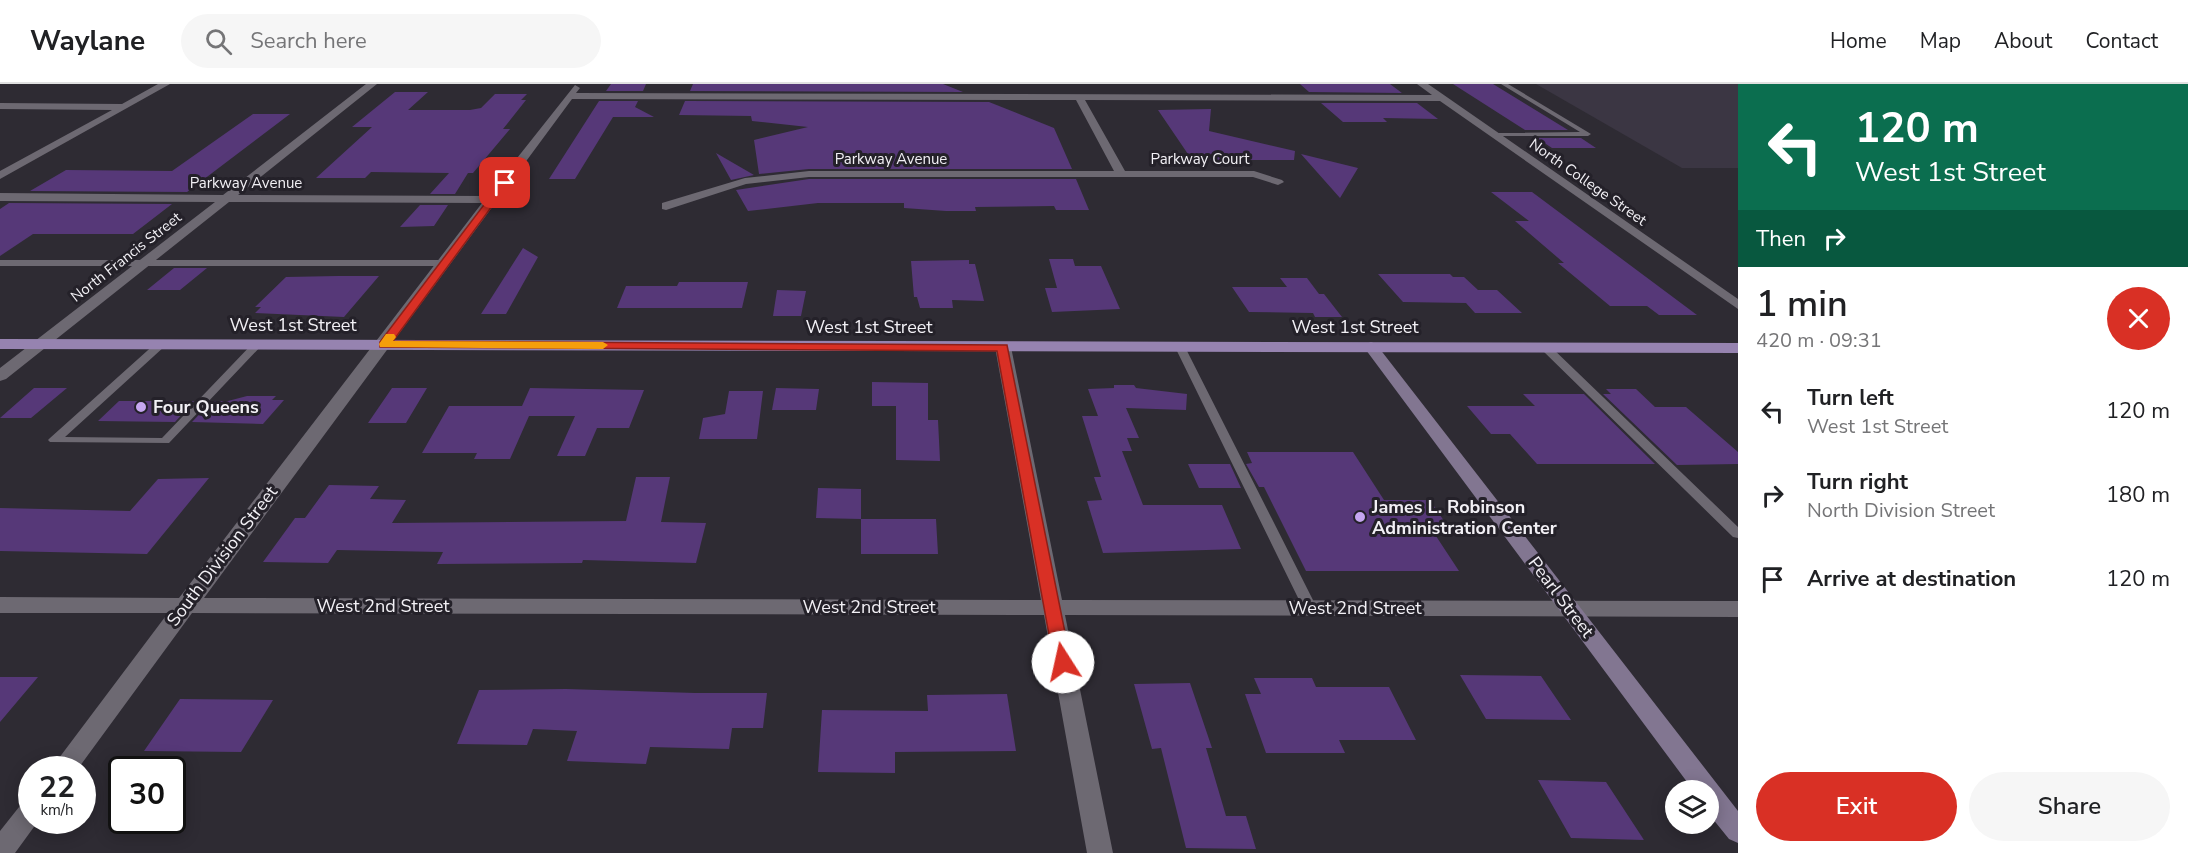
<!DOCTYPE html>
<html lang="en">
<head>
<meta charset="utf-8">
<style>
	:root { --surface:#fff; --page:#f6f6f6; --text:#202124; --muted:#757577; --line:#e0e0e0; --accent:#d93025 }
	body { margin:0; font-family:"Nunito Sans",sans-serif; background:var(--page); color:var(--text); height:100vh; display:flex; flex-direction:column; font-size:22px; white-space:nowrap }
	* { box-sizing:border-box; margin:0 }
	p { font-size:20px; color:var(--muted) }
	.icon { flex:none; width:33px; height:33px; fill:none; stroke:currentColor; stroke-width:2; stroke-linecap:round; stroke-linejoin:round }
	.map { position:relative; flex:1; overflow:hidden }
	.drawer { display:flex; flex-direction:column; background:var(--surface); width:450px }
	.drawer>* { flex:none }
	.guide { background:#0b6e4f; color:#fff; overflow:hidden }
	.fabs { position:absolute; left:1665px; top:696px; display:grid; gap:12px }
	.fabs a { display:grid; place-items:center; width:54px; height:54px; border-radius:50%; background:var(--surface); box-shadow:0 3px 15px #0003; font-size:30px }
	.speed { position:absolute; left:18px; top:672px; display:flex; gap:12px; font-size:30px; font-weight:700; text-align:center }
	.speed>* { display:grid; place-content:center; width:78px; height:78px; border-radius:50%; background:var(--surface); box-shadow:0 3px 15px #0003; line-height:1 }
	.speed small { font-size:15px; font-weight:400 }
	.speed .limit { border:3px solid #111; border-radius:9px; background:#fff; color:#111 }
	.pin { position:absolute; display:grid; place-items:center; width:51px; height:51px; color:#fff; margin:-26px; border-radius:12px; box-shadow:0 3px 9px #0006 }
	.me { position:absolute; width:66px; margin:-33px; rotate:350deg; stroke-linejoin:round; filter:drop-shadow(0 0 4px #0008) }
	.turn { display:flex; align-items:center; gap:21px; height:126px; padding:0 18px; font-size:27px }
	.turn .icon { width:78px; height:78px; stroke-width:2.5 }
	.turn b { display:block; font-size:42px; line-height:51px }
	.then { display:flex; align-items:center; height:57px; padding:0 18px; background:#0003; gap:12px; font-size:22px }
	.round { display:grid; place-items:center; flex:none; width:63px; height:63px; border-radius:32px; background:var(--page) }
	.head { display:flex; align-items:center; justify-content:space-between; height:102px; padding:0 18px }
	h1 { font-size:36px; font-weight:600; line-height:45px }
	.cta { display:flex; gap:12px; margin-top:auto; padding:12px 18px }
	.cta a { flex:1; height:69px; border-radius:36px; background:var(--accent); color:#fff; font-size:24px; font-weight:600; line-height:69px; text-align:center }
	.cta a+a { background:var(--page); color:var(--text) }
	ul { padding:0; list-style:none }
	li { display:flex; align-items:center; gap:18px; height:84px; padding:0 18px }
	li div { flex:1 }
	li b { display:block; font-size:22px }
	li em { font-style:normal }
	header { display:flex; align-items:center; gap:36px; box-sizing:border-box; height:84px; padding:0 30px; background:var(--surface); border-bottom:2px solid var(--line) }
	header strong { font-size:28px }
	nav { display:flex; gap:33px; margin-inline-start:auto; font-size:21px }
	.search { width:420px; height:54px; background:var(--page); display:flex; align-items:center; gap:15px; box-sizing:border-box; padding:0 21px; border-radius:33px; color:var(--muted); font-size:22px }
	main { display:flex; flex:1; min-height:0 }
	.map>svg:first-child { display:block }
	.built { fill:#3b3643 }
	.building { fill:#563878 }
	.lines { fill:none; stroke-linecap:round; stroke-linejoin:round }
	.lane { fill:#6d6972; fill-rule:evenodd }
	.street { fill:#6d6972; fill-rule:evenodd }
	.secondary { fill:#827691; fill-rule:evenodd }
	.primary { fill:#9683b0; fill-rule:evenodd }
	.route { fill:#d93025; stroke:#8d1f18; stroke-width:1.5 }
	.slow { fill:#f59e0b }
	.poi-dot { fill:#c6a6f0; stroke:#242129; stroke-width:2 }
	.labels { text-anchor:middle; stroke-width:6; stroke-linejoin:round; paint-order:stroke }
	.far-street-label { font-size:15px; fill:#f2f0f5; stroke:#242129 }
	.street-label { font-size:18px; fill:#f2f0f5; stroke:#242129 }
	.poi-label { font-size:18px; font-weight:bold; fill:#f2f0f5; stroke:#242129; text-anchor:start }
</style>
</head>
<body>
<header>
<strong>Waylane</strong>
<div class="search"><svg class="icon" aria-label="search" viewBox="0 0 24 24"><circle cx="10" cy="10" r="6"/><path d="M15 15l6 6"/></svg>Search here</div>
<nav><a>Home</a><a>Map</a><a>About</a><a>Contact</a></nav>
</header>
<main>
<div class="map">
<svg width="1738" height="769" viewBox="0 0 1738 769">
	<rect width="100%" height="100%" fill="#2e2b33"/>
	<path class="built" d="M1536 0H1738V84H1682Z"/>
	<path class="building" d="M611 0H646L643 7H606Z
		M693 0H943L963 8 690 7Z
		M1300 0H1390L1402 9 1309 8Z
		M1453 0H1493L1568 46H1525Z
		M395 8H428L408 26H470L481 24 495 10H527L521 16H526L503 45H510L473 89H468L455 110H430L449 89 371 88 365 94H316L372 43H352Z
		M599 17H638L635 23 654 33H613L575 95H549Z
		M685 17 989 18 1054 44 1072 85H809L759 90 754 56 808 43 752 37 751 32 679 31Z
		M1321 19H1417L1438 35 1383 34 1387 38H1343Z
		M1211 25 1209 47 1295 67 1294 76H1192L1158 26Z
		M253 30H290L187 108 30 107 66 86 172 87Z
		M1537 54H1581L1596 64H1552Z
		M716 69 754 91 731 96Z
		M1301 70 1358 84 1340 114Z
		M809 95H1076L1089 126H1056L1054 122 975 123 976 127H946L904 124V119H818L748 127 736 106Z
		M1491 108H1532L1697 231H1659L1647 222H1610L1558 179H1564L1515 137H1529Z
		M9 119 172 120 133 150H33L0 172V125Z
		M420 121H448L434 142 400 143Z
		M523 164 538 173 506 230H481Z
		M1049 175H1073L1075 182H1101L1120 225 1052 228 1045 204H1057Z
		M969 176V180H975L984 217 952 216 953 224H920L917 213H914L911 177Z
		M174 184H207L180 206H147Z
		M1378 190H1450L1453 193H1464L1478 206H1497L1522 229H1475L1466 219 1403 218Z
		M338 192H379L344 233 255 229 261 223H255L286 193Z
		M1280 194H1307L1319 210H1324L1342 233H1315L1313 229 1249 228 1232 203H1287Z
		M679 198H748L742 224H617L626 202H677Z
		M777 206 806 207 801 232H773Z
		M872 298 928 299V336H938L940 377 896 376V322H872Z
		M1114 301H1134L1136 304 1187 310 1186 326 1126 324 1139 354H1127L1132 367H1122L1143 421H1222L1241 465 1103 469 1087 417 1102 416 1094 393H1101L1082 332H1098L1088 305 1114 304Z
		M34 304H67L31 334H0Z
		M392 304H427L406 339H368Z
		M530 304 644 306 629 344H597L585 372H557L575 332H529L510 375H474L477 369H422L449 322H522Z
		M776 304 819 305 816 326H772Z
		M1606 305H1636L1655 323H1686L1738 368V380L1677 381 1603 310H1611Z
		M729 307H763L757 355H699L703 334 725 330Z
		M1523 310H1584L1655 380H1537L1510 350H1491L1467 322H1535Z
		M247 312H276L272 316H284L263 340 192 338 212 317H228Z
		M119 317H194L175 338 98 337Z
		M1247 368H1353L1384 416H1430L1452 449H1434L1459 487H1306L1264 403H1259L1246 380 1252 379Z
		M1188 380H1230L1241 404H1199Z
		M636 393H670L661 438 706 439 696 479 583 476 582 479 437 480 443 468 337 466 328 479 263 478 295 434H305L329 401 379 402 370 415 406 416 392 439 626 437Z
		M209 394 147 470 0 467V424L130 427 158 395Z
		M818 404 861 405V435L816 434Z
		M861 435H936L938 470H861Z
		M1460 591 1541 592 1571 636 1486 635Z
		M0 593H38L0 638Z
		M1254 594H1312L1316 603H1389L1416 656H1339L1345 669H1266L1245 610H1261Z
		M1190 599 1212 664H1206L1226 732H1246L1256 765 1186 764 1161 664 1152 665 1134 600Z
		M566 605 695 609H767L763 644H732L729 665 650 663 646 680 567 677 577 647 533 645 527 661 457 660 479 606Z
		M1007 610 1016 667 895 668V689L818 688 822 626 928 627 927 611Z
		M180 615 273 616 241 668 144 667Z
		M1538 696 1606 698 1644 756 1571 754Z"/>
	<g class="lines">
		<path class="lane" d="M1501 0H1508L1591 50 1588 52H1493L1492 51 1495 49 1580 48Z
			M0 176H445L449 179 445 182H0Z
			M161 257 165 258V262L65 353 162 354 254 258H262L263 260 169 359 50 358 48 356 50 354 157 258Z
			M1180 260 1185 263 1317 524 1315 528 1310 529 1305 528 1303 524 1175 263Z
			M1545 260 1549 261 1738 443V454L1733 453 1541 265V261Z"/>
		<path class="street" d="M158 0H170L0 95V87L112 26 0 25V19L122 20Z
			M366 0H377L238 111 487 112 575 1 580 4 576 9 1432 11 1417 0H1428L1738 215V225L1440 17 1085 16 1125 87H1254L1282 96 1284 98 1278 101 1253 93H809L746 100 666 126 662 125V119L745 94 809 87H1114L1076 16 572 15 204 514 1041 516 995 263 1003 258 1011 263 1062 516 1738 517V533L1065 531 1113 769H1087L1044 531 192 529 77 686H50L168 529H0V513L179 514 482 119 229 118 6 295 0 297V284L215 118 0 117V109L223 111Z
			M32 715V736H39L15 769H0V747L23 718Z"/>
		<path class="secondary" d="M1371 258 1376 260 1738 727V759L1729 755 1708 729V706H1693L1366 266 1363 263 1366 260Z"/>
		<path class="primary" d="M0 255 1738 259V269L0 265Z"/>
	</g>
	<path class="route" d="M502 97 509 99 393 257 1007 261 1071 578 1069 583H1057L1054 578 997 267 380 263V258Z"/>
	<path class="slow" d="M386 250H394L396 253 393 257 603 258 608 261 603 265 380 263 379 260Z"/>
	<g class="poi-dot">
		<circle cx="141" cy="323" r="6"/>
		<circle cx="1360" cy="433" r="6"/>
	</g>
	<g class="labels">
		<g class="far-street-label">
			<text x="891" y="80">Parkway Avenue</text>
			<text x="1200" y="80">Parkway Court</text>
			<text transform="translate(1588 98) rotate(35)" y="5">North College Street</text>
			<text x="246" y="104">Parkway Avenue</text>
			<text transform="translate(126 173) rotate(-38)" y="5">North Francis Street</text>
		</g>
		<g class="street-label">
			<text x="293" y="247">West 1st Street</text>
			<text x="869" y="249">West 1st Street</text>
			<text x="1355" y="249">West 1st Street</text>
			<text transform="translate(222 472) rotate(-53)" y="6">South Division Street</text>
			<text transform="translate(1561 513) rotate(53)" y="6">Pearl Street</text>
			<text x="383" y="528">West 2nd Street</text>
			<text x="869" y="529">West 2nd Street</text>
			<text x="1355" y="530">West 2nd Street</text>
		</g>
		<g class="poi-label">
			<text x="153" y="329">Four Queens</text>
			<text x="1372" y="429">James L. Robinson<tspan x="1372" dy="21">Administration Center</tspan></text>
		</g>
	</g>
</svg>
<div class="fabs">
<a><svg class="icon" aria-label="layers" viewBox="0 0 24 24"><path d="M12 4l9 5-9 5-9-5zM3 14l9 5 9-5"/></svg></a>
</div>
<div class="speed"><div>22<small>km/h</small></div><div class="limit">30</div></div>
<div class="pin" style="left:505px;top:99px;background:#d93025"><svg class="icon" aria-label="arrive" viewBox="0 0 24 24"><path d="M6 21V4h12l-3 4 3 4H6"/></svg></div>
<svg class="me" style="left:1063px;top:578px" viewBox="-20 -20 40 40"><circle r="19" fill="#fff"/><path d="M0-13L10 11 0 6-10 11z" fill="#d93025"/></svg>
</div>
<section class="drawer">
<div class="guide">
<div class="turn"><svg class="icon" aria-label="left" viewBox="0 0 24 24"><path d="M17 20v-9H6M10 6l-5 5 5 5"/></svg><div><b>120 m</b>West 1st Street</div></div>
<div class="then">Then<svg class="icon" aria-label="right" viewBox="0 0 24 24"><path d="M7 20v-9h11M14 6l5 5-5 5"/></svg></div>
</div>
<div class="head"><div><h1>1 min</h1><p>420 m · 09:31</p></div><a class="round" style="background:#d93025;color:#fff"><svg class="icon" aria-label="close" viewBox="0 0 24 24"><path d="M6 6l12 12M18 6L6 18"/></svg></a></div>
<ul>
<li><svg class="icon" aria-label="left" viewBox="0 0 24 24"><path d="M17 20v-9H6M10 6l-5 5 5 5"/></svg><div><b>Turn left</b><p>West 1st Street</p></div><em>120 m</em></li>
<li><svg class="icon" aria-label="right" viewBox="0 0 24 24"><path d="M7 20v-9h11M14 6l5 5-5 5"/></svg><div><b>Turn right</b><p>North Division Street</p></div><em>180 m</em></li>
<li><svg class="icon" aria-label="arrive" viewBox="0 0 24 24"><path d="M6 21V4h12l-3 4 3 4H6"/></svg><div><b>Arrive at destination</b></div><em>120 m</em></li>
</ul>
<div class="cta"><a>Exit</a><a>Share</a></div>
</section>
</main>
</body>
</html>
